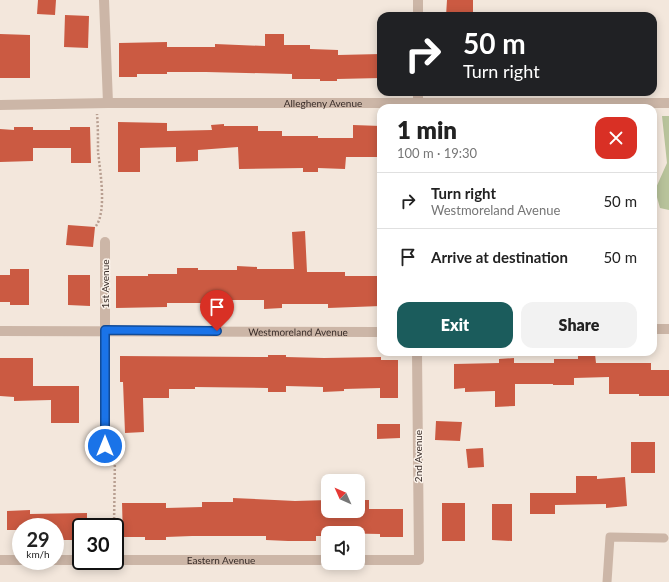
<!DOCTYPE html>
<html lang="en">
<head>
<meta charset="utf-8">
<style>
	:root { --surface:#fff; --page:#f2f2f2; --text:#222; --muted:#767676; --line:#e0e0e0; --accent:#1b5c5c }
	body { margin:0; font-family:Lato,sans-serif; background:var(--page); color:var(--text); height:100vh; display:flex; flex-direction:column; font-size:15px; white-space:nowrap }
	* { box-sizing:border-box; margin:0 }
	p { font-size:13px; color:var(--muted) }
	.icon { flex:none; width:22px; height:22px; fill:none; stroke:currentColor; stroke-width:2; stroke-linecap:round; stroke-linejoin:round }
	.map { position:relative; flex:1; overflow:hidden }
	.details { position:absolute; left:377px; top:104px; width:280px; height:252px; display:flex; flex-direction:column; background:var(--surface); border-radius:12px; box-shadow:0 2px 10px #0003 }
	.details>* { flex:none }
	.top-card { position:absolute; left:377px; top:12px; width:280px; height:84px; border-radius:12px; box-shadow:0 2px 10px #0003; background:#202124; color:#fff; overflow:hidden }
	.needle { width:26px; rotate:315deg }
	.tools { position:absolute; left:321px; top:474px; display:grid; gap:8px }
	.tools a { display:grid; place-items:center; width:44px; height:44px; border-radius:8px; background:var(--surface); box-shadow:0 2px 10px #0003; font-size:20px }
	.speed { position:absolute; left:12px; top:518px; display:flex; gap:8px; font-size:20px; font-weight:700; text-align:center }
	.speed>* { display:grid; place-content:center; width:52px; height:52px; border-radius:50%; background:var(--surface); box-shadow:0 2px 10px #0003; line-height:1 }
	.speed small { font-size:10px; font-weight:400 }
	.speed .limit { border:2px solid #111; border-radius:6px; background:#fff; color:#111 }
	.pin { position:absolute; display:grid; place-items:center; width:34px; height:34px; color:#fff; margin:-41px -17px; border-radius:50% 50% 50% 0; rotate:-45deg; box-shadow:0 0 4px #0007 }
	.pin .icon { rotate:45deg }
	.me { position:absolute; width:44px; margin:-22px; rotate:0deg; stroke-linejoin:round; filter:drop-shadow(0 0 3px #0008) }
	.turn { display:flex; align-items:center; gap:14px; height:84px; padding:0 20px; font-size:18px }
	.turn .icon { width:52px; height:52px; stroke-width:2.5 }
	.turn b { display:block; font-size:28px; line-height:34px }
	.round { display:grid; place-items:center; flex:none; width:42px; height:42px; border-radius:12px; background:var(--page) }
	.summary { display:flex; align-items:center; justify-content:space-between; height:68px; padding:0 20px }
	h1 { font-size:24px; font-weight:800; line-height:30px }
	.action { display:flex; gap:8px; margin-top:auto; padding:8px 20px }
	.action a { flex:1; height:46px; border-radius:12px; background:var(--accent); color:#fff; font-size:16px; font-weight:800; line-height:46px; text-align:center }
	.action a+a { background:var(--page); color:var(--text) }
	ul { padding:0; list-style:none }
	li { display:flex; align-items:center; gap:12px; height:56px; padding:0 20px; border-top:1px solid var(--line) }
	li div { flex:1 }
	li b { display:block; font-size:15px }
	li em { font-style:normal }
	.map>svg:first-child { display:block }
	.green { fill:#b8c39b }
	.building { fill:#cb5a42 }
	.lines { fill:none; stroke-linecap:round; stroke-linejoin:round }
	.path { stroke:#b89f91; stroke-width:2.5; stroke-dasharray:2 2; stroke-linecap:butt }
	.service { stroke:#ccb6a7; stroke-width:9 }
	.minor { stroke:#ccb6a7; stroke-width:10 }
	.route-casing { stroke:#114b97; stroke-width:10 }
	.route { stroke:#1a73e8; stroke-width:7 }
	.labels { text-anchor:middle; stroke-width:3; stroke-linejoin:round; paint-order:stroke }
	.street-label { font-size:10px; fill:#382c28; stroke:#faf1e9 }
</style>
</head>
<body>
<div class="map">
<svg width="669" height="582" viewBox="0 0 669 582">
	<rect width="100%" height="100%" fill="#f3e7dc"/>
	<path class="green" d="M662 116H669V210L660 208 655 190 667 163Z"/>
	<path class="building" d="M38 0H56L55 15 37 14Z
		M447 0H473V16H446Z
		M65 15 89 16 88 48 64 47Z
		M0 34 30 35V78H0Z
		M265 34H284V45H310V49L338 50V55L381 54V78L337 79V81H320V79H292V74L206 72H167V74H137V77H119V43L167 42V47H215V44L265 46Z
		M118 122 167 123V131L212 130 211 125 224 124V126H258V131H282V136H318V138H353V125L381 126V157H346L345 169 318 168V172H303V168L239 169 238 147 198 150V161L176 162V147L140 148V172H118Z
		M14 127H33V130H70V127H90L91 163H71V148H33V161L0 162V129L14 130Z
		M68 225 95 227 93 247 66 245Z
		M305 231 307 272H345V276H381V306L328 308V304H282V308L264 309V300H223V306H206V303H167V307L116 308V276H148V274H177V268H198V270H237V266L257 267V269H294L292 232Z
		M10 269H29V305H10V302H0V275H10Z
		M68 275H90V306L68 305Z
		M581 352H593V354H595L596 363H651V370H669V396H639V394H609V377L574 378V385H553V384H515V406L495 407V391L465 392V388L454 389V364L499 363V359L514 358V363H554V359H578V355H581Z
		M268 355H286V357L324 358 381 357V360H398V398H380V388L344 389V391L323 392V387L286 386V392H268V388L195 387V389H169V398H143L144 432 125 433 123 382H120V356L268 357Z
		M0 358H33V386H79V423H51V400L14 401V397L0 396Z
		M436 421 462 422 460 441 435 440Z
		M377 424H400V438L377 439Z
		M631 442H655V473H631Z
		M483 448 484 467 468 468 466 449Z
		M576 476H597V479L625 477 627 506 606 508V504L555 505V514H530V493H576Z
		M233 498 295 501 328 500V511H358V500H369V509H403V537H380V534L328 533V536H316V541H288L266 540V536H192L166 537V540H145V537H123L122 503H166V508L202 507V502H233Z
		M442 503H465V541H442Z
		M492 504H512V541L492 540Z
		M30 510V514L87 513V527H81V540H55V527H21V530H7V511Z"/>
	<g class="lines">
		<path class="path" d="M96 226C107 211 100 170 98 152 98 139 98 126 97 114
			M114 527 115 454"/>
		<path class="service" d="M607 582 610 537 664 538"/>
		<g class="minor">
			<path d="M104 0 108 103"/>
			<path d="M418 0V16"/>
			<path id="s1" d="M0 105 108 103H669"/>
			<path d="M418 108V92"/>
			<path d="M105 242V446"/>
			<path d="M653 329H669"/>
			<path id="s2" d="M0 331 381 332"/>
			<path d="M0 560H21"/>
			<path d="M55 560H81"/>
			<path id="s3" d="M115 560H328"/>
			<path d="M358 560H419L417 352"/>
		</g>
	</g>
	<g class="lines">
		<g class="route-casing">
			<path id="route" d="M105 446V330L217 331"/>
		</g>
		<use href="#route" class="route"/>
	</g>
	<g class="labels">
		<g class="street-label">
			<text dy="4" stroke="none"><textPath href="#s1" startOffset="323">Allegheny Avenue</textPath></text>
			<text transform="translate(105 284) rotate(-90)" y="4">1st Avenue</text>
			<text dy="4" stroke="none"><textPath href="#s2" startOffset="298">Westmoreland Avenue</textPath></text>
			<text transform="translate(418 456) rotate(-90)" y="4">2nd Avenue</text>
			<text dy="4" stroke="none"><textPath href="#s3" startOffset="106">Eastern Avenue</textPath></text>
		</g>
	</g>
</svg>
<div class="tools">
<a><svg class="needle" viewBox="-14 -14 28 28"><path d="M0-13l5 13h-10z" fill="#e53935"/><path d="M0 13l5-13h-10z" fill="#767676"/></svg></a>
<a><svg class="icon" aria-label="sound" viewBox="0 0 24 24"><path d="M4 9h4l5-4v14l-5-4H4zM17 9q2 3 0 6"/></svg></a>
</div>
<div class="speed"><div>29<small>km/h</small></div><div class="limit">30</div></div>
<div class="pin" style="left:217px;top:331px;background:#d93025"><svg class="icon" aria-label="arrive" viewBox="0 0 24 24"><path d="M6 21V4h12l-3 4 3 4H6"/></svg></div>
<svg class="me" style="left:105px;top:446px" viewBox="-20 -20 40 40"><circle r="17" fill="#1a73e8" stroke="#fff" stroke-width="3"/><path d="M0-11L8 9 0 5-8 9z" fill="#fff"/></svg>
<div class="top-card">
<div class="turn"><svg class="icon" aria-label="right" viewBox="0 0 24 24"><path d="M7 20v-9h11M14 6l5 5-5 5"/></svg><div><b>50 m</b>Turn right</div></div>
</div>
<section class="details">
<div class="summary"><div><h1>1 min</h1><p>100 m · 19:30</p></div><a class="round" style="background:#d93025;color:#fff"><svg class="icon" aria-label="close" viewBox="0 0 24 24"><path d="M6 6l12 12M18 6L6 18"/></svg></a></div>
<ul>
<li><svg class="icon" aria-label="right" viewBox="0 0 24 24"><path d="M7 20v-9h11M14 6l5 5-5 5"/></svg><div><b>Turn right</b><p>Westmoreland Avenue</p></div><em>50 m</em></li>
<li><svg class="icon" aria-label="arrive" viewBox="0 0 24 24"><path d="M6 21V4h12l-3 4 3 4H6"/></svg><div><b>Arrive at destination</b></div><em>50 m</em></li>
</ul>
<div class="action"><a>Exit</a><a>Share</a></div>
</section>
</div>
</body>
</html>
